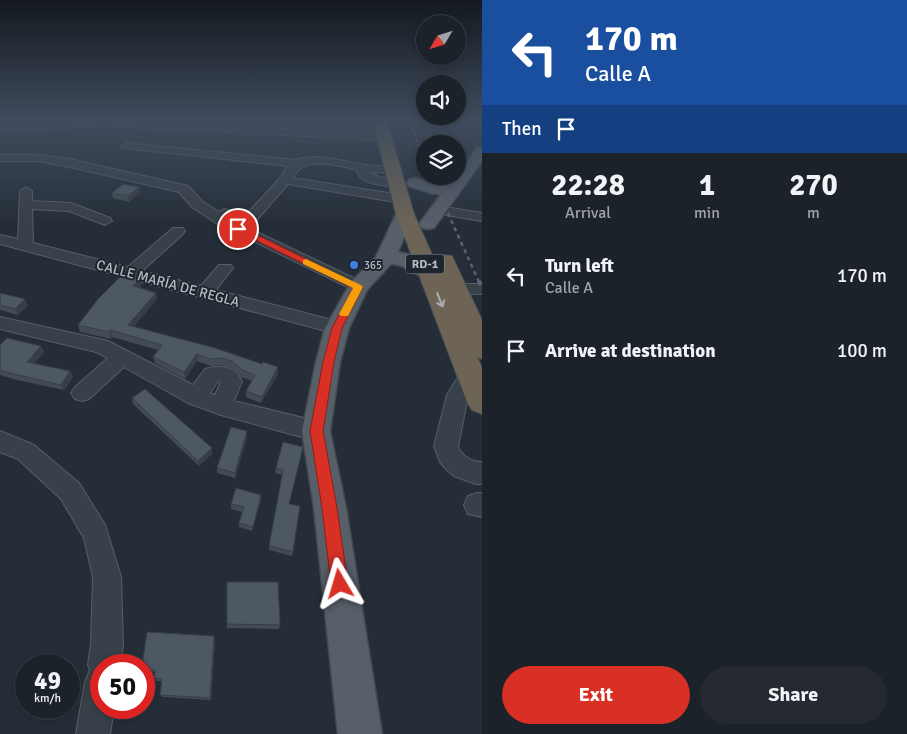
<!DOCTYPE html>
<html lang="en">
<head>
<meta charset="utf-8">
<style>
	:root { --surface:#1c222a; --page:#252a32; --text:#f1f3f6; --muted:#a0a4a8; --line:#3a3f47; --accent:#d93025 }
	body { margin:0; font-family:Signika,sans-serif; background:var(--page); color:var(--text); height:100vh; display:flex; flex-direction:column; font-size:19px; white-space:nowrap }
	* { box-sizing:border-box; margin:0 }
	p { font-size:16px; color:var(--muted) }
	.icon { flex:none; width:28px; height:28px; fill:none; stroke:currentColor; stroke-width:2; stroke-linecap:round; stroke-linejoin:round }
	.map { position:relative; flex:1; overflow:hidden }
	.drawer { display:flex; flex-direction:column; background:var(--surface); width:425px }
	.drawer>* { flex:none }
	.banner { background:#1a4fa0; color:#fff; overflow:hidden }
	.needle { width:32px; rotate:232deg }
	.tools { position:absolute; left:416px; top:15px; display:grid; gap:10px }
	.tools a { display:grid; place-items:center; width:50px; height:50px; border-radius:50%; background:var(--surface); box-shadow:0 2px 8px #0003,0 0 0 1px var(--line); font-size:25px }
	.speed { position:absolute; left:15px; top:654px; display:flex; gap:10px; font-size:25px; font-weight:700; text-align:center }
	.speed>* { display:grid; place-content:center; width:65px; height:65px; border-radius:50%; background:var(--surface); box-shadow:0 2px 8px #0003,0 0 0 1px var(--line); line-height:1 }
	.speed small { font-size:12px; font-weight:400 }
	.speed .limit { border:8px solid #d22; background:#fff; color:#111 }
	.pin { position:absolute; display:grid; place-items:center; width:42px; height:42px; color:#fff; margin:-21px; border:2px solid #fff; border-radius:50%; box-shadow:0 1px 5px #0007 }
	.me { position:absolute; width:55px; margin:-28px; rotate:353deg; stroke-linejoin:round; filter:drop-shadow(0 0 4px #0008) }
	.turn { display:flex; align-items:center; gap:18px; height:105px; padding:0 20px; font-size:22px }
	.turn .icon { width:65px; height:65px; stroke-width:2.5 }
	.turn b { display:block; font-size:35px; line-height:42px }
	.then { display:flex; align-items:center; height:48px; padding:0 20px; background:#0003; gap:10px; font-size:19px }
	.eta { display:flex; justify-content:space-evenly; align-items:center; height:85px; text-align:center }
	.eta b { font-size:30px; font-weight:800; line-height:35px }
	.action { display:flex; gap:10px; margin-top:auto; padding:10px 20px }
	.action a { flex:1; height:58px; border-radius:30px; background:var(--accent); color:#fff; font-size:20px; font-weight:800; line-height:58px; text-align:center }
	.action a+a { background:var(--page); color:var(--text) }
	ul { padding:0; list-style:none }
	li { display:flex; align-items:center; gap:15px; height:75px; padding:0 20px }
	li div { flex:1 }
	li b { display:block; font-size:19px }
	li em { font-style:normal }
	main { display:flex; flex:1; min-height:0 }
	.map>svg:first-child { display:block }
	.lines { fill:none; stroke-linecap:round; stroke-linejoin:round }
	.minor-casing { stroke:#575e67; stroke-width:2 }
	.major-casing { stroke:#424952; stroke-width:3 }
	.highway-casing { stroke:#444b53; stroke-width:2 }
	.minor { fill:#384049; fill-rule:evenodd }
	.major { fill:#575f69; fill-rule:evenodd }
	.highway { fill:#6e6456; fill-rule:evenodd }
	.rail-far2 { stroke:#5b646f; stroke-width:2; stroke-dasharray:3 3; stroke-linecap:butt }
	.rail-far1 { stroke:#5b646f; stroke-width:2.5; stroke-dasharray:4 4; stroke-linecap:butt }
	.rail { stroke:#5b646f; stroke-width:4; stroke-dasharray:4.5 4.5; stroke-linecap:butt }
	.wall { fill:#434c55 }
	.shaded-wall { fill:#373e45 }
	.building { fill:#4e5863; stroke:#373e45 }
	.oneway { stroke:#aaaeb4 }
	.route { fill:#d93025; stroke:#8d1f18 }
	.slow { fill:#f59e0b }
	.shop-dot { fill:#3f7fe0; stroke:#1e252d; stroke-width:2 }
	.labels { text-anchor:middle; stroke-width:4; stroke-linejoin:round; paint-order:stroke }
	.far-poi-label { font-size:11px; fill:#b4bbc4; stroke:#1e252d; text-anchor:start }
	.shield { fill:#1e252d; stroke:#878e97; stroke-width:1 }
	.shield-label { font-size:12px; font-weight:bold; fill:#b4bbc4 }
	.street-label { font-size:14px; fill:#b4bbc4; stroke:#1e252d }
</style>
</head>
<body>
<main>
<div class="map">
<svg width="482" height="734" viewBox="0 0 482 734">
	<rect width="100%" height="100%" fill="#252e38"/>
	<g class="lines">
		<g class="minor-casing">
			<path id="minor" d="M56 122H145L385 134 390 137 385 140 107 126 0 130V124Z
				M127 143 295 160C319 152 342 162 366 165 375 166 385 166 394 166L398 167 400 170 398 173 369 172 379 177 401 180 403 183 401 186 397 187C384 185 359 185 357 170 337 165 304 155 293 178L401 195 408 199 401 203 288 184 255 222 242 225 364 283 366 287 364 291 358 292 216 223 192 207 179 192 70 167 38 161H0V155H38L70 159 188 186 202 201 219 212 225 209 242 216H245L281 177 287 166 123 148 121 146Z
				M26 187 32 191V201L71 203 110 218 112 221 105 225 69 211 32 209 33 243 128 267 173 228H183L185 231 183 234 142 271 201 286 219 265H231L233 268 216 290 344 323 346 328 344 333 337 334 0 244V235L18 239 20 191Z
				M439 206 482 213V221L434 213 432 210 434 207Z
				M456 284H482V294L450 293 448 289 450 285Z
				M0 317 108 341 193 385 205 369C220 364 234 366 242 381L234 401 316 421 324 424 327 431 324 438 316 441 221 415 188 403 124 367 89 399 82 401 75 399 71 393 75 387 108 358 96 352 0 329ZM218 381 221 382 215 395 210 393Z
				M470 367 477 369 480 375 468 396 458 446C461 456 472 462 482 462V484H476L454 476 447 470 440 462 434 446 447 395 463 369Z
				M0 431 34 445 79 483 105 525 121 577 123 644 120 665H101V708H114L110 734H76L85 682 90 670 88 665 91 644 93 577 84 538 61 499 18 459 0 452Z
				M477 493H482V517L468 514 464 505 468 496Z"/>
		</g>
		<g class="major-casing">
			<path id="major" d="M482 147V161L434 228 428 229 422 228 419 224 442 193 434 194 409 186 407 183 409 180 415 178 435 184 450 183 458 176V174L477 148Z
				M405 209 411 210 414 214 398 252C412 255 431 260 439 273L436 277C419 282 409 264 391 264L367 290 349 328 340 362 330 431 346 508 382 734H338L314 508 302 431 316 362 325 328 351 282 376 257 396 214 399 210Z"/>
		</g>
		<g class="highway-casing">
			<path id="highway" d="M373 122H387L414 214 434 259 436 256 444 255 452 256 482 320V359L477 357 482 368V414L472 410 467 402 396 214Z"/>
		</g>
		<use href="#minor" class="minor"/>
		<use href="#major" class="major"/>
		<use href="#highway" class="highway"/>
		<path class="rail-far2" d="M410 122 425 161
			M431 176 438 192"/>
		<path class="rail-far1" d="M438 191 479 282"/>
		<path class="rail" d="M479 281 482 288"/>
	</g>
	<path class="wall" d="M112 193H140L129 202 113 198Z
		M141 285 139 287 156 293 157 299 134 326 278 374 261 403 246 397V391L252 381 241 377 232 368 222 365 211 366 197 361 185 379 155 363 153 357 158 350 112 337 111 339 80 332 78 325Z
		M0 293 28 305 18 315 0 310Z
		M0 345 41 346 44 352 34 364 70 371 73 377 64 390 17 380 0 375Z
		M132 398 212 454 199 466 133 404Z
		M247 437 235 478 217 473V468Z
		M283 442 293 552 292 556 269 550 282 475 275 473 276 468Z
		M261 495V500L252 531 239 527V523L242 512 231 509V504Z
		M227 624 280 625 279 629 227 628Z
		M214 636 215 639 211 700 163 697 160 695 161 681H157L154 678 155 672 144 671V665Z"/>
	<path class="shaded-wall" d="M139 187 140 193 129 202 128 196Z
		M140 279 141 285 134 292 133 286Z
		M156 293 157 299 130 331 128 325Z
		M25 299 28 305 18 315 15 309Z
		M110 330 112 337 111 339 109 332Z
		M41 346 44 352 31 368 27 362Z
		M197 354V361L185 379 184 372Z
		M278 367V374L261 403 262 397Z
		M70 371 73 377 64 390 61 385Z
		M247 431V437L235 478V473Z
		M212 448V454L199 466 198 461Z
		M261 495V500L252 531Z
		M214 636 215 639 211 700 210 698Z"/>
	<path class="building" d="M123 184 139 187 128 196 112 193Z
		M123 274 140 279 133 286 156 293 128 325 215 348 262 364 263 362 278 367 262 397 246 391 255 375 242 370 232 361 221 358 210 359 197 354 184 372 153 357 162 345 110 330 109 332 78 325 98 299Z
		M0 293 25 299 15 309 0 305Z
		M7 338 41 346 27 362 70 371 61 385 14 374 0 370V345Z
		M145 389 212 448 198 461 132 398Z
		M231 427 247 431 235 473 217 468Z
		M283 442 303 447 289 504 300 506 293 552 269 546 283 470 276 468Z
		M236 488 261 495 253 527 239 523 244 507 231 504Z
		M227 582H278L280 625 227 624Z
		M147 632 214 636 210 698 160 695 162 679 154 678 155 670H144V665H142Z"/>
	<defs><path id="oneway-shaft" d="M-6 0H5M1.5-3L5.5 0L1.5 3" fill="none" stroke-width="1.6" stroke-linecap="round" stroke-linejoin="round" transform="scale(1.25)"/></defs>
	<use class="oneway" href="#oneway-shaft" transform="translate(440 300) rotate(68)"/>
	<linearGradient id="sky" x2="0" y2="1"><stop stop-color="#14191f"/><stop offset="0.54" stop-color="#404c5e"/><stop offset="1" stop-color="#404c5e" stop-opacity="0"/></linearGradient>
	<rect width="482" height="225" fill="url(#sky)"/>
	<path class="route" d="M235 227H241L363 287 342 328 334 362 323 431 337 508 348 584 345 589 340 592 334 589 331 584 322 508 310 431 323 362 332 328 353 288 235 230Z"/>
	<path class="slow" d="M306 259 361 285 363 287 348 316H341L339 314 353 288 303 264V260Z"/>
	<circle class="shop-dot" cx="354" cy="265" r="5"/>
	<g class="labels">
		<g class="far-poi-label">
			<text x="364" y="269">365</text>
		</g>
		<rect class="shield" x="406" y="254.5" width="38" height="19" rx="4"/>
		<g class="shield-label">
			<text x="425" y="268">RD-1</text>
		</g>
		<g class="street-label">
			<text transform="translate(168 283) rotate(15)" y="5">CALLE MARÍA DE REGLA</text>
		</g>
	</g>
</svg>
<div class="tools">
<a><svg class="needle" viewBox="-14 -14 28 28"><path d="M0-13l5 13h-10z" fill="#e53935"/><path d="M0 13l5-13h-10z" fill="#a0a4a8"/></svg></a>
<a><svg class="icon" aria-label="sound" viewBox="0 0 24 24"><path d="M4 9h4l5-4v14l-5-4H4zM17 9q2 3 0 6"/></svg></a>
<a><svg class="icon" aria-label="layers" viewBox="0 0 24 24"><path d="M12 4l9 5-9 5-9-5zM3 14l9 5 9-5"/></svg></a>
</div>
<div class="speed"><div>49<small>km/h</small></div><div class="limit">50</div></div>
<div class="pin" style="left:238px;top:229px;background:#d93025"><svg class="icon" aria-label="arrive" viewBox="0 0 24 24"><path d="M6 21V4h12l-3 4 3 4H6"/></svg></div>
<svg class="me" style="left:340px;top:584px" viewBox="-20 -20 40 40"><path d="M0-17L14 15 0 8-14 15z" fill="#d93025" stroke="#fff" stroke-width="4"/></svg>
</div>
<section class="drawer">
<div class="banner">
<div class="turn"><svg class="icon" aria-label="left" viewBox="0 0 24 24"><path d="M17 20v-9H6M10 6l-5 5 5 5"/></svg><div><b>170 m</b>Calle A</div></div>
<div class="then">Then<svg class="icon" aria-label="arrive" viewBox="0 0 24 24"><path d="M6 21V4h12l-3 4 3 4H6"/></svg></div>
</div>
<div class="eta">
<div><b>22:28</b><p>Arrival</p></div>
<div><b>1</b><p>min</p></div>
<div><b>270</b><p>m</p></div>
</div>
<ul>
<li><svg class="icon" aria-label="left" viewBox="0 0 24 24"><path d="M17 20v-9H6M10 6l-5 5 5 5"/></svg><div><b>Turn left</b><p>Calle A</p></div><em>170 m</em></li>
<li><svg class="icon" aria-label="arrive" viewBox="0 0 24 24"><path d="M6 21V4h12l-3 4 3 4H6"/></svg><div><b>Arrive at destination</b></div><em>100 m</em></li>
</ul>
<div class="action"><a>Exit</a><a>Share</a></div>
</section>
</main>
</body>
</html>
